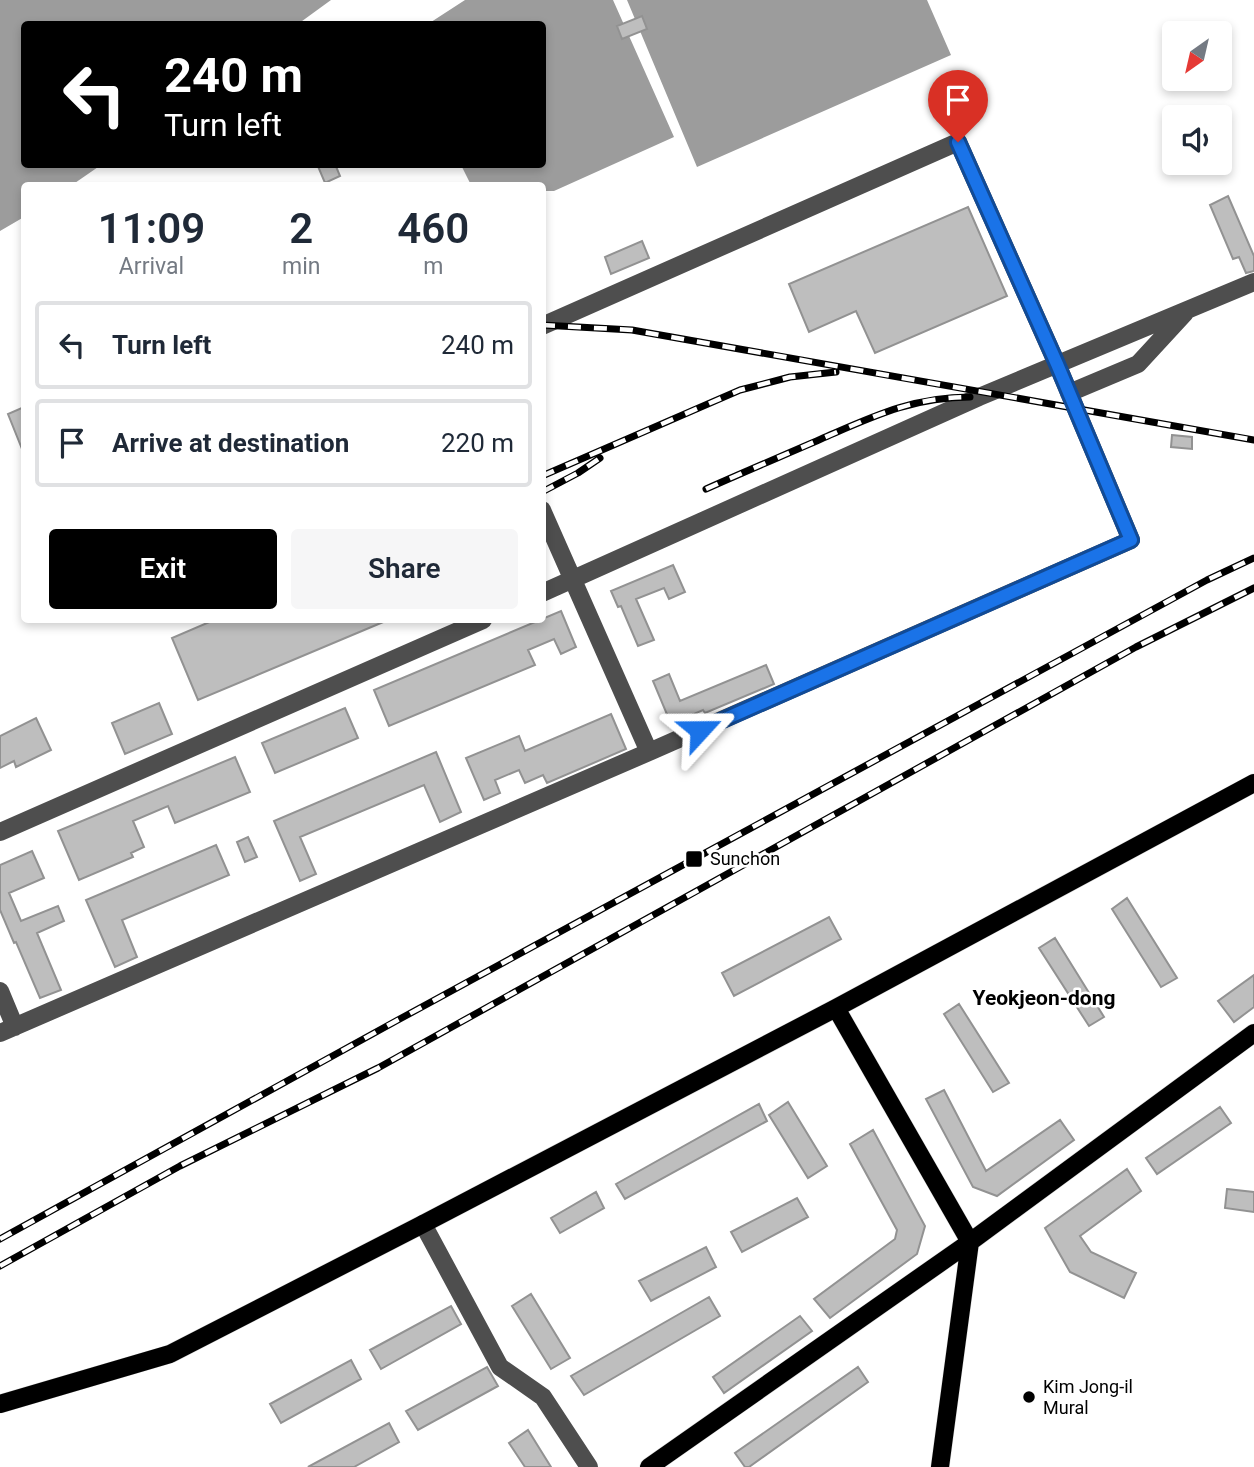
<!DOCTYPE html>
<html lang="en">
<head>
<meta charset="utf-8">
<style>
	:root { --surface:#fff; --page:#f6f6f7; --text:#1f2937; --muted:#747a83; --line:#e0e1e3; --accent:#000 }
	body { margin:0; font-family:Roboto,sans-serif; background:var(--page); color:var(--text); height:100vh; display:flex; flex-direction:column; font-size:26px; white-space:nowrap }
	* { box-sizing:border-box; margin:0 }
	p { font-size:23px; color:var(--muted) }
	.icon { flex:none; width:38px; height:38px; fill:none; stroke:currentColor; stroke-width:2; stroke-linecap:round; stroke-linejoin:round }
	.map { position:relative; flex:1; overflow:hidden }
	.panel { position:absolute; left:21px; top:182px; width:525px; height:441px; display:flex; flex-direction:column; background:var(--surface); border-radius:7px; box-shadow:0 4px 10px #0003 }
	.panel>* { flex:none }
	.hud { position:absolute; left:21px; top:21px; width:525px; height:147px; border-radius:7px; box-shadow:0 4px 10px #0003; background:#000; color:#fff; overflow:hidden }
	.needle { width:46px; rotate:214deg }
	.tools { position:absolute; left:1162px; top:21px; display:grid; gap:14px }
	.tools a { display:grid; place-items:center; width:70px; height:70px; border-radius:7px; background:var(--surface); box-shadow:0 4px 10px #0003; font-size:35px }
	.pin { position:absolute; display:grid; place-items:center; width:60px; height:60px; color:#fff; margin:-72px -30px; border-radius:50% 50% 50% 0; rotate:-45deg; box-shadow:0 0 7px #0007 }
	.pin .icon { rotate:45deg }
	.me { position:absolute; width:77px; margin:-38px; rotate:66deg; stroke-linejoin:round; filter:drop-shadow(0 0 5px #0008) }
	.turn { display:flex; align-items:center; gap:24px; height:147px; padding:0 28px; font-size:32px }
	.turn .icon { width:91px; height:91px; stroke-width:2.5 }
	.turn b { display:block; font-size:49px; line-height:60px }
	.eta { display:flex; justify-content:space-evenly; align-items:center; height:119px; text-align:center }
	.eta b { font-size:42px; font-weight:600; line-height:49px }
	.action { display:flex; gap:14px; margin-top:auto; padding:14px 28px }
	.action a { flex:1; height:80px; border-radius:7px; background:var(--accent); color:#fff; font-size:28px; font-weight:600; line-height:80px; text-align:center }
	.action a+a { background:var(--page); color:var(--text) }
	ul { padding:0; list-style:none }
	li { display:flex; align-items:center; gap:21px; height:88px; margin:0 14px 10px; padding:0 14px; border:4px solid var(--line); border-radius:7px }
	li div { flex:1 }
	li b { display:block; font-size:26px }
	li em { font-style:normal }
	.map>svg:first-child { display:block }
	.water { fill:#9c9c9c }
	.building { fill:#bebebe; stroke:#929292; stroke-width:2 }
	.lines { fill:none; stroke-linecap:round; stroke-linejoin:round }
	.major-casing { stroke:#dbdbdb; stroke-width:19 }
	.minor { stroke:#4e4e4e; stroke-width:18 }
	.major { stroke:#000; stroke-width:18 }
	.rail-casing { stroke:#000; stroke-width:7 }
	.rail { stroke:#fff; stroke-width:4.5; stroke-dasharray:13; stroke-linecap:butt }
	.route-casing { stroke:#114b97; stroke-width:18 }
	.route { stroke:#1a73e8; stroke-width:12 }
	.poi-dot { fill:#000; stroke:#fff; stroke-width:2.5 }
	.labels { text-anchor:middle; stroke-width:5; stroke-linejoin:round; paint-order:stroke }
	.poi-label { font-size:18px; fill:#000; stroke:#fff; text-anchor:start }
	.quarter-label { font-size:21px; font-weight:bold; fill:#000; stroke:#fff }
</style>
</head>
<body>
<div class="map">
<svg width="1254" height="1467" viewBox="0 0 1254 1467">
	<rect width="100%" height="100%" fill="#fff"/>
	<path class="water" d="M0 0H331L298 24H24V164L101 165 72 185 24 186V217L0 231Z
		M465 0H613L674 137 554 191H543L542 186 471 185 461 165 542 164V24H428Z
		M627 0H927L951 55 697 167Z"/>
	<path class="building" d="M642 16 647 29 622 39 617 26Z
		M317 164H335L340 176 325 183Z
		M1228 196 1254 256V271L1246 273 1239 257 1233 259 1210 205Z
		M968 207 1007 296 875 353 856 311 809 332 789 284Z
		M642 241 649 258 611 274 605 257Z
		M24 407V454L8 414Z
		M1172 435 1192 437V449L1171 447Z
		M673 565 685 592 669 599 664 588 636 599 654 640 638 646 621 606 618 607 611 591Z
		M561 611 576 647 561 654 554 639 528 650 535 665 389 726 374 690Z
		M214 620H388L198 700 172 638Z
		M766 665 774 684 705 713 703 710 671 724 653 681 669 674 680 701Z
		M159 703 172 734 125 754 112 723Z
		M345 708 358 738 275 773 262 743Z
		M611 714 626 749 547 783 543 775 525 783 519 770 495 780 500 793 484 800 466 758 519 736 525 751Z
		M36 718 51 750 16 767 14 761 0 768V736Z
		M436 752 461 812 440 822 424 785 300 837 316 874 300 881 274 821Z
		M235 757 250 792 175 823 168 806 133 821 144 847 131 853 133 857 79 880 58 831Z
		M248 837 257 857 245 862 237 842Z
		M216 845 229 875 122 920 137 957 115 967 86 900Z
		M32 851 44 878 9 893 21 921 58 906 64 921 37 933 61 990 40 998 16 942 14 943 0 910V865Z
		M1127 898 1177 978 1161 987 1112 909Z
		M829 917 841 939 734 996 722 973Z
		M1055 938 1104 1017 1089 1026 1039 948Z
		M1254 975V1007L1234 1022 1218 1001Z
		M959 1004 1009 1083 993 1092 944 1014Z
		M944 1090 986 1171 1060 1120 1074 1140 997 1196 973 1187 926 1099Z
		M788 1102 827 1166 808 1178 769 1115Z
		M759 1104 767 1121 625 1199 616 1184Z
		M1220 1107 1231 1123 1157 1174 1146 1158Z
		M873 1130 925 1226 917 1254 830 1318 814 1299 895 1239 897 1230 850 1144Z
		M1127 1169 1141 1191 1080 1236 1091 1252 1136 1273 1124 1298 1070 1272 1045 1228Z
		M1227 1189 1254 1192V1212L1225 1208Z
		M596 1192 604 1208 560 1233 551 1218Z
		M797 1198 808 1217 742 1252 731 1232Z
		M706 1247 716 1267 651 1301 639 1281Z
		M531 1294 570 1358 551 1369 512 1306Z
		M709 1297 720 1316 584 1395 571 1376Z
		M451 1306 461 1324 381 1369 370 1350Z
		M800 1316 812 1331 724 1393 713 1377Z
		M351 1360 361 1379 281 1423 270 1404Z
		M487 1367 498 1386 418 1430 406 1411Z
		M858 1367 868 1382 749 1467H745L735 1453Z
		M389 1423 399 1442 354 1467H308Z
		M528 1430 551 1467H525L509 1443Z"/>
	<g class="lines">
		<g class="major-casing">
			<path id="major" d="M836 1008 970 1242 940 1467
				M0 1404 170 1354 423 1224 836 1008 1254 783
				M649 1467 970 1242 1254 1033"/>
		</g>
		<path class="minor" d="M542 326 958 142 1057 364 1131 540 649 752 542 510
			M1069 393 1138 364 1185 313
			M542 593 979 397 1254 282
			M0 832 483 620
			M0 991 15 1027
			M0 1033 649 752
			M423 1224 500 1367 543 1397 589 1467"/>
		<use href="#major" class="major"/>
		<g class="rail-casing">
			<path id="rail" d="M542 325 632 330 1254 440
				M542 476 740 390 790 377 836 372
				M706 489C744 472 782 456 821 439 872 417 912 397 970 397
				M542 492 578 473 600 458
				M0 1239 396 1021 1207 580 1254 558
				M0 1266 180 1166 378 1068 1136 647 1254 588"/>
		</g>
		<use href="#rail" class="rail"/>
	</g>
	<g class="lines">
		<g class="route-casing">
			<path id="route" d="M700 730 1131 540 1057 364 958 142"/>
		</g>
		<use href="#route" class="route"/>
	</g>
	<g class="poi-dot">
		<rect x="685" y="850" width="18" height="18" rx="3.5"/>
		<circle cx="1029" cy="1397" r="7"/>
	</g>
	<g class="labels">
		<g class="poi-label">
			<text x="710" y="865">Sunchon</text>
			<text x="1043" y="1393">Kim Jong-il<tspan x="1043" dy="21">Mural</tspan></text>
		</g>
		<g class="quarter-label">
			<text x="1044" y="1005">Yeokjeon-dong</text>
		</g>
	</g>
</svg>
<div class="tools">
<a><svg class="needle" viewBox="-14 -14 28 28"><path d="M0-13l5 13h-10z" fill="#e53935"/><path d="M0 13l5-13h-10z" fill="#747a83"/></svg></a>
<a><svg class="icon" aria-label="sound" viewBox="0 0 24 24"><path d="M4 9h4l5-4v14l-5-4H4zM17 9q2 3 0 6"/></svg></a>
</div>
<div class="pin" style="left:958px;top:142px;background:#d93025"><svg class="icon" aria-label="arrive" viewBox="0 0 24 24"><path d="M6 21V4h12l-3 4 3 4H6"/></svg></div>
<svg class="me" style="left:700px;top:730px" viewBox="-20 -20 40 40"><path d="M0-17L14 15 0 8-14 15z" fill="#1a73e8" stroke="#fff" stroke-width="4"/></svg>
<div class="hud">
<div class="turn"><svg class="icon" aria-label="left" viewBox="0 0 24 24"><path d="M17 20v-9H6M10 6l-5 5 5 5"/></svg><div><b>240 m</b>Turn left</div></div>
</div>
<section class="panel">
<div class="eta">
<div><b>11:09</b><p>Arrival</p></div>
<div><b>2</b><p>min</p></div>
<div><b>460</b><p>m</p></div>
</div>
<ul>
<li><svg class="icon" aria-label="left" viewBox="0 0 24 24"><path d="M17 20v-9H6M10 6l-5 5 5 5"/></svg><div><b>Turn left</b></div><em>240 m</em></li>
<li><svg class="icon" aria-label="arrive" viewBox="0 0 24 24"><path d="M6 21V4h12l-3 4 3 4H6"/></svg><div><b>Arrive at destination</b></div><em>220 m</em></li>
</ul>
<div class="action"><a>Exit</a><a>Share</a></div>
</section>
</div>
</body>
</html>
